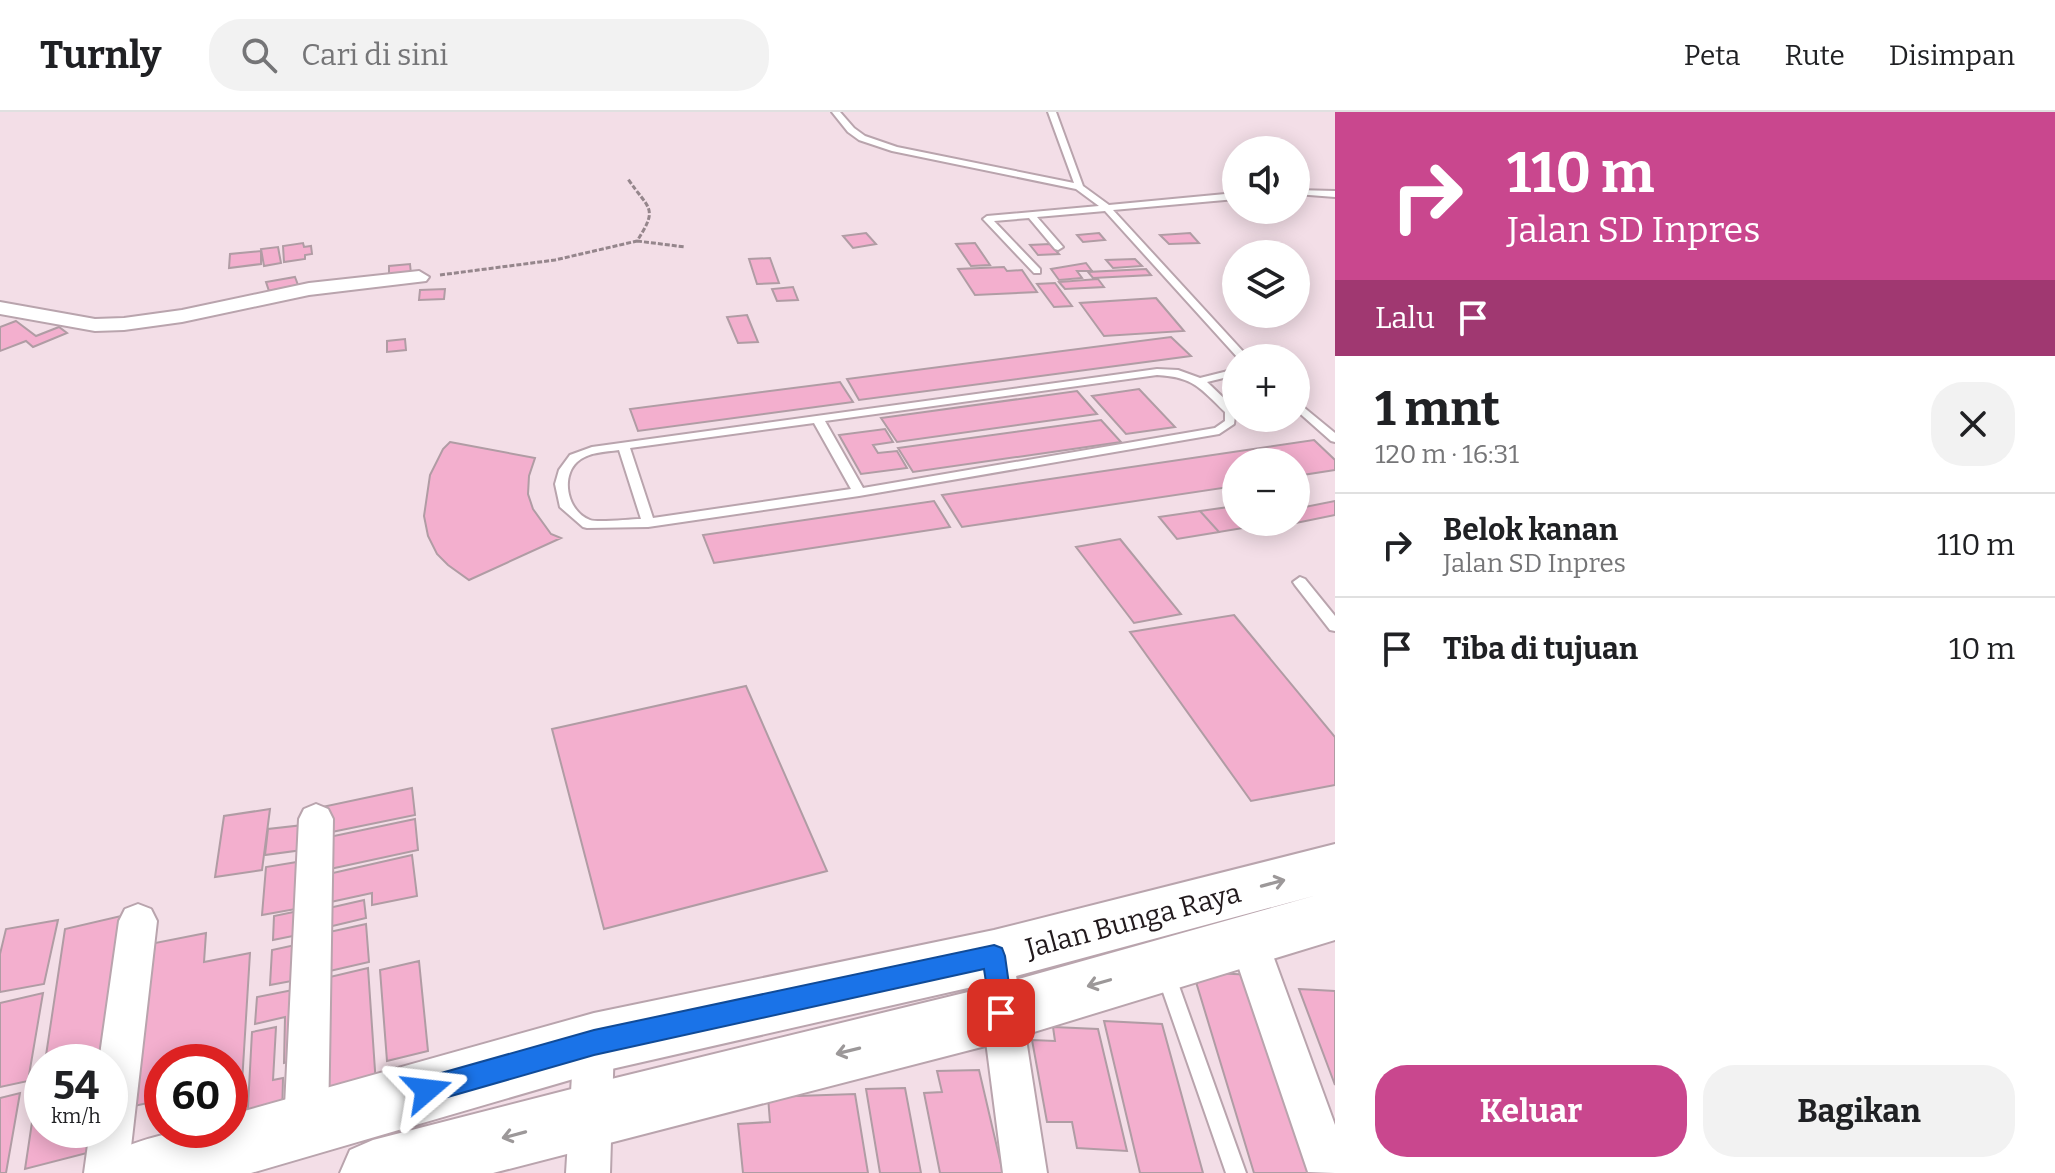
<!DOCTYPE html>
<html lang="id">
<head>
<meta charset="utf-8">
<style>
	:root { --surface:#fff; --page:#f2f2f2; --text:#202124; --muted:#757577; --line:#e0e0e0; --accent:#c9478e }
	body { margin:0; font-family:Bitter,serif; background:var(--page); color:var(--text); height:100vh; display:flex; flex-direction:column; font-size:30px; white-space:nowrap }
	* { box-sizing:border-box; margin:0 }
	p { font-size:26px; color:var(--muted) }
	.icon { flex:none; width:44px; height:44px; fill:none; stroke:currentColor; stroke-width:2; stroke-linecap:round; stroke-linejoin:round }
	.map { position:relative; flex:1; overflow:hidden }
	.sheet { display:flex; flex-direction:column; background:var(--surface); width:720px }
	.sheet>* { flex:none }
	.hud { background:#c9478e; color:#fff; overflow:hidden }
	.fabs { position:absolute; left:1222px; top:24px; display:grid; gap:16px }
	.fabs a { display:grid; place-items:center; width:88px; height:88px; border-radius:50%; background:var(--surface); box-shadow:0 4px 20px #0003; font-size:40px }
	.speed { position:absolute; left:24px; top:932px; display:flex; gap:16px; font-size:40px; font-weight:700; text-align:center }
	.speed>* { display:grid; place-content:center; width:104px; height:104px; border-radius:50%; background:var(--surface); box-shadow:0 4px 20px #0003; line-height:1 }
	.speed small { font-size:20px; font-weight:400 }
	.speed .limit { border:12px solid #d22; background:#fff; color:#111 }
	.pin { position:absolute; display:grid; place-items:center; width:68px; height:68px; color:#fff; margin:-34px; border-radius:16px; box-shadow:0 4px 12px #0006 }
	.me { position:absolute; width:88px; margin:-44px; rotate:73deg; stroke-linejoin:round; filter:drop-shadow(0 0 6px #0008) }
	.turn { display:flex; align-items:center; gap:28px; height:168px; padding:0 40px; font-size:36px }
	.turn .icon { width:104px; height:104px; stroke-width:2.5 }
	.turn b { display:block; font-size:56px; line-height:68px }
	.then { display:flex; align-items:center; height:76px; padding:0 40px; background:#0003; gap:16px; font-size:30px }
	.round { display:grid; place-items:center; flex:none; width:84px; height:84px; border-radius:32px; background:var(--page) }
	.summary { display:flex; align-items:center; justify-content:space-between; height:136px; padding:0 40px }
	h1 { font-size:48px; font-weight:700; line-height:60px }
	.cta { display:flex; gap:16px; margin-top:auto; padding:16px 40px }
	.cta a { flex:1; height:92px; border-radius:32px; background:var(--accent); color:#fff; font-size:32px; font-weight:700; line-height:92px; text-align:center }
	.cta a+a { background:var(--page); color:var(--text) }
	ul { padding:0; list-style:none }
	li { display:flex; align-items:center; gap:24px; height:104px; padding:0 40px; border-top:2px solid var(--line) }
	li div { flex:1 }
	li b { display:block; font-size:30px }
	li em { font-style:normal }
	header { display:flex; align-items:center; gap:48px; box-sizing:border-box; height:112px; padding:0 40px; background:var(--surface); border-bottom:2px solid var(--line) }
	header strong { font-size:38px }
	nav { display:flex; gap:44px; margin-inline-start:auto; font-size:28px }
	.search { width:560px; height:72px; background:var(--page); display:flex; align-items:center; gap:20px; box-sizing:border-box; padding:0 28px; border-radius:32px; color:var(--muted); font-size:30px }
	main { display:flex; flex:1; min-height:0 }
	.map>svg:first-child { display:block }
	.building { fill:#f3afce; stroke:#b09ca4; stroke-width:2 }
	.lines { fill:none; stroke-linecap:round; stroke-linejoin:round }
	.service-casing { stroke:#b9a4ad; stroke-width:4 }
	.minor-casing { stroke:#b9a4ad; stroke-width:4 }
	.primary-casing { stroke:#b9a4ad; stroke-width:4 }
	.path { stroke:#95868c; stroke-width:3; stroke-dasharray:5 2; stroke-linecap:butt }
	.service { fill:#fff; fill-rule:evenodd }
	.minor { fill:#fff; fill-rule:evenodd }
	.primary { fill:#fff; fill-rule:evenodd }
	.oneway { stroke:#9c9899 }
	.route { fill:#1a73e8; stroke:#114b97; stroke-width:2 }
	.labels { text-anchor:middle; stroke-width:6; stroke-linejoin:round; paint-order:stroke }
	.near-street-label { font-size:28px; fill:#221a1d; stroke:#fff }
</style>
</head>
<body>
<header>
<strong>Turnly</strong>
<div class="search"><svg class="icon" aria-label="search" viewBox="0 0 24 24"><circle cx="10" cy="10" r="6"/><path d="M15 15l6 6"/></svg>Cari di sini</div>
<nav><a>Peta</a><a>Rute</a><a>Disimpan</a></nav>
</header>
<main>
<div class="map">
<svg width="1335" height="1061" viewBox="0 0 1335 1061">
	<rect width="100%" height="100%" fill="#f3dee7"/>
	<path class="building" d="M866 121 876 132 853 136 843 124Z
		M1099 121 1105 128 1083 130 1077 123Z
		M1190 121 1199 131 1169 132 1160 123Z
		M303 131 304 135 311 134 312 142 305 143V147L284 150 283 134Z
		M975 131 990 153 971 154 956 132Z
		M1050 132 1059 142 1038 143 1030 133Z
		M278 135 281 151 264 154 261 137Z
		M261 139V152L229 156 230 142Z
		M770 146 779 171 757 172 749 147Z
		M1135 147 1142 154 1113 156 1106 148Z
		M1086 151 1092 159H1077L1082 166 1059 168 1051 157Z
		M410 152 411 162 389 164V154Z
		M1004 155 1007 159 1022 158 1037 180 975 183 958 157Z
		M1146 157 1151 163 1093 166 1088 160Z
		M295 165 298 173 269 179 266 170Z
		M1098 167 1104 175 1065 177 1059 170Z
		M1055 171 1072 194 1054 195 1037 172Z
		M793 175 798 188 777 189 772 177Z
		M445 177 444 187 419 188 420 178Z
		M1156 186 1184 219 1104 224 1080 191Z
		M747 203 758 230 738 231 727 205Z
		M16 209 36 224 59 215 67 221 33 235 26 229 0 239V215Z
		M1171 225 1191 244 859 288 847 267Z
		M405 227 406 238 387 240V229Z
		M840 270 853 290 638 319 630 297Z
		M1139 277 1175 315 1126 322 1092 284Z
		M1077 279 1097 302 897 330 881 306Z
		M1101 308 1121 330 913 360 898 336Z
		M885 317 893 330 873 333 878 341 897 339 907 356 861 362 839 323Z
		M1314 328 1335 348V358L1296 364V350H1236V374L962 415 942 383Z
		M450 330 535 346 529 364 528 382 533 397 551 422 561 426 469 468 448 453 437 442 428 424 424 404 430 363 443 337Z
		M934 389 950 415 714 451 703 423Z
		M1335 389V403L1296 411 1294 410 1296 393 1300 396Z
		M1236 394V410L1267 412 1219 420 1200 399Z
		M1200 399 1219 420 1177 427 1159 405Z
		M1120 427 1181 502 1134 511 1076 435Z
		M1234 503 1335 625V673L1251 689 1130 520Z
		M746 574 827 759 604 817 552 617Z
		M412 676 415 703 322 722V695Z
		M270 697 262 758 215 765 224 704Z
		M415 707 418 738 330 757 329 725Z
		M304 713 302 738 265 743 268 717Z
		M412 743 417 784 372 793V781L326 791 324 763Z
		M309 748 307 795 262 803 266 755Z
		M364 788 366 806 320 817V798Z
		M308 797V821L273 828 274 804Z
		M121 804 105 950H45L65 817Z
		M58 808 44 872 0 880V842L6 817Z
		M366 812 369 850 321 861 320 822Z
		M206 821 204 850 250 841 242 971 230 974V950H162V988L134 994 155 831Z
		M309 830 308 866 270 873 272 838Z
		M419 849 428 939 387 949 380 858Z
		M368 856 376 973 320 987 317 868Z
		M1193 860 1254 863 1323 1061H1254Z
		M303 876 301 947 284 951 285 905 255 912 257 885Z
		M1299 877 1335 879V973Z
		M43 881 28 969 0 975V891Z
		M1104 909 1162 912 1203 1061H1140Z
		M276 915 273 968 283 966 282 1005 247 1013 252 920Z
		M1053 915 1098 917 1127 1039 1077 1036 1072 1010H1047L1032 928 1055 929Z
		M979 958 1003 1061H940L924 981 942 980 937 959Z
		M42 976V1018H89L87 1041 25 1057 37 977Z
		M905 976 921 1061H880L866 977Z
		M20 981 6 1061H0V986Z
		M855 982 868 1061H743L738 1012 770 1010 768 985Z"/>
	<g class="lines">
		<g class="service-casing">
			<path id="service" d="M832 0H840L854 16 865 24 897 35 1074 71 1048 0H1056L1083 74 1109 93 1236 81V87L1113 98 1249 246H1238L1105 99 1037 105 1063 135 1058 138 1055 137 1029 106 994 109 1040 157V161H1034L983 107 987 104 1099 94 1076 77 892 39 859 28 848 20Z
				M1296 78 1335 79V85L1296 82Z
				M1157 257 1178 258 1200 266 1236 257V263L1207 270 1233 295H1236L1234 312 1219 322 859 384 648 415 587 416 583 415 560 395 555 372 559 358 570 343 592 335ZM1157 263C1194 265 1200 276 1225 300V309L1215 316 863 376 825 309ZM814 311 851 377 653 406 630 336ZM619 338 641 407C630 407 598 411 590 408 568 400 560 366 577 350 588 340 605 340 619 338Z
				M1296 289 1335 321V330L1331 329 1296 298Z
				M1300 465 1305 467 1335 504V519L1330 518 1295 473 1293 470Z
				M1165 851 1171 854 1174 860 1246 1061H1226L1156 860 1159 854Z"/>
		</g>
		<g class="minor-casing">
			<path id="minor" d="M419 159 429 165 426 169 309 183 182 210 124 218 95 219 0 202V190L95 207 124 206 182 198 309 171Z
				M316 692 328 697 333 707 328 1015 321 1030 306 1037 291 1030 284 1015 299 707 304 697Z
				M138 792 151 797 157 809 128 1061H84L90 1018H110V950H99L119 809 125 797Z
				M1248 809 1261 815 1267 827 1335 1013V1061L1308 1060 1229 827 1235 815Z
				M994 826 1008 831 1013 844 1047 1061H1003L975 844 980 831Z
				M594 911 608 917 614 931 610 1061H566L574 931 580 917Z"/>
		</g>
		<g class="primary-casing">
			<path id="primary" d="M1335 732V828L1001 930 493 1061H340L350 1038 373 1028 591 972 1001 872 1317 783 994 870 594 961 251 1061H107L117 1038C161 1020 183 1018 230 1018V1003L594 901 994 818Z"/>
		</g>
		<path class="path" d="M637 129 685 135
			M440 163 555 148 637 129C659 95 649 98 628 67"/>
		<use href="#service" class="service"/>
		<use href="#minor" class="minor"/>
		<use href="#primary" class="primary"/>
	</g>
	<defs><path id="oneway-shaft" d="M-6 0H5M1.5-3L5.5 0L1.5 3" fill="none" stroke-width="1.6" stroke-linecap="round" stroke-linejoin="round" transform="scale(2)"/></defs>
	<g class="oneway">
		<use href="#oneway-shaft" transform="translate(1273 771) rotate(-15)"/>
		<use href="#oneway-shaft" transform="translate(1099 871) rotate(164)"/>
		<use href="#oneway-shaft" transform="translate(848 939) rotate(166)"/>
		<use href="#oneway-shaft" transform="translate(514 1023) rotate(165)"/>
	</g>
	<path class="route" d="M994 833 1002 836 1005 844 1013 901 1010 910 1001 913 992 910 984 857 594 943 427 991 418 987 414 978 418 969 427 965 594 918Z"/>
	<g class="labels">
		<g class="near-street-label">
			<text transform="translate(1133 808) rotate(-15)" y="10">Jalan Bunga Raya</text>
		</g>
	</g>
</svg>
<div class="fabs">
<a><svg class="icon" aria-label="sound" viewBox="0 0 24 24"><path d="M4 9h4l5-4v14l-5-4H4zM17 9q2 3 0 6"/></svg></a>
<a><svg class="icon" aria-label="layers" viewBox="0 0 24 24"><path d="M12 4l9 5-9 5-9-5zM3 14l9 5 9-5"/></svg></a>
<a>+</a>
<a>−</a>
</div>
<div class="speed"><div>54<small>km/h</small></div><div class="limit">60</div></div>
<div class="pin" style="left:1001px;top:901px;background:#d93025"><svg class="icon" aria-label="arrive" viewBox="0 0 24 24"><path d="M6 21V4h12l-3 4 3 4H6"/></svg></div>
<svg class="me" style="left:427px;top:978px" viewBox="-20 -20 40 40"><path d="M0-17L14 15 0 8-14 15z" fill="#1a73e8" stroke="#fff" stroke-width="4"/></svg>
</div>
<section class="sheet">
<div class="hud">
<div class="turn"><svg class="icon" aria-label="right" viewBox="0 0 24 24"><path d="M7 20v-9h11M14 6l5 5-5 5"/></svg><div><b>110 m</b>Jalan SD Inpres</div></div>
<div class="then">Lalu<svg class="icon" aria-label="arrive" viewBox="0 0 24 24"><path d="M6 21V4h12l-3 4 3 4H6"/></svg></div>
</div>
<div class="summary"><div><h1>1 mnt</h1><p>120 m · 16:31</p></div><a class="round"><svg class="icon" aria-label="close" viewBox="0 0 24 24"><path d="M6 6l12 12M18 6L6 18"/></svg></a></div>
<ul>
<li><svg class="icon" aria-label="right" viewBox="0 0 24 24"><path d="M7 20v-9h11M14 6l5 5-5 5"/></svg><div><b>Belok kanan</b><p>Jalan SD Inpres</p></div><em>110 m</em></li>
<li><svg class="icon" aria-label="arrive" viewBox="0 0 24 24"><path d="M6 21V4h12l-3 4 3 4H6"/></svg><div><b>Tiba di tujuan</b></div><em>10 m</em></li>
</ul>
<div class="cta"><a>Keluar</a><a>Bagikan</a></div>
</section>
</main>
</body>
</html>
